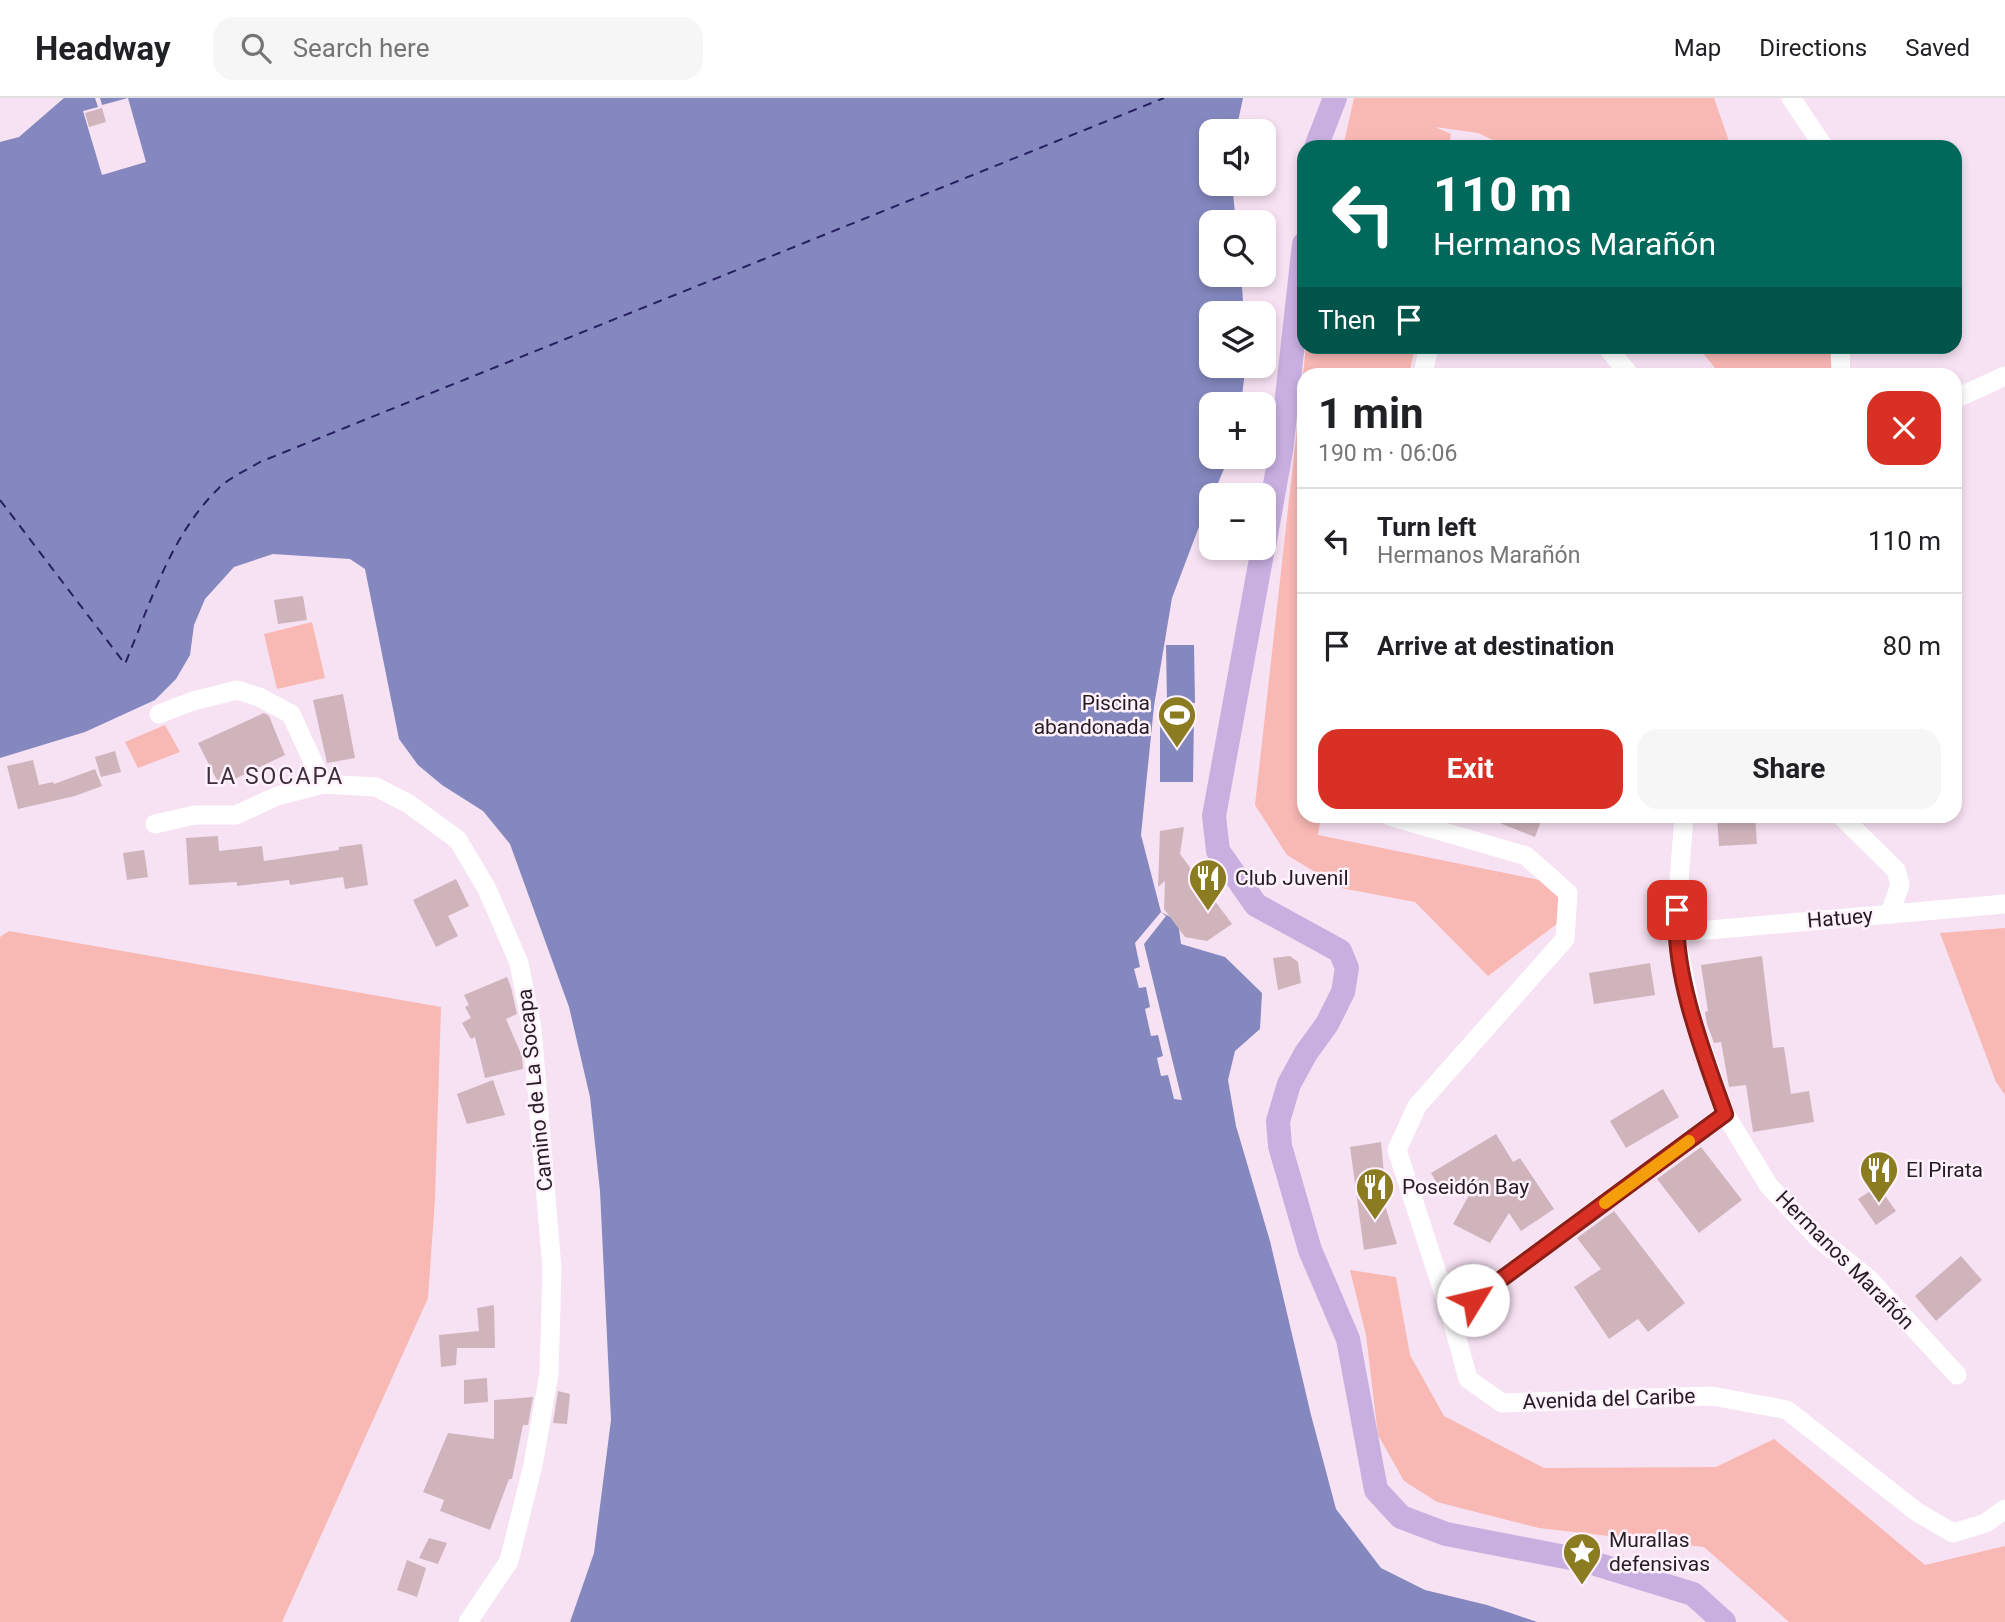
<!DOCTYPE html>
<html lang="en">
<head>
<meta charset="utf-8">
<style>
	:root { --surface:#fff; --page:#f6f6f6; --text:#202124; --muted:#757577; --line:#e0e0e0; --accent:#d93025 }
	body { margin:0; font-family:Roboto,sans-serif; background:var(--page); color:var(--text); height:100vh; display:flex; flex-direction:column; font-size:26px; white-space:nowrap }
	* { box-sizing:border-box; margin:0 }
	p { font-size:23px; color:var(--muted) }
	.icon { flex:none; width:38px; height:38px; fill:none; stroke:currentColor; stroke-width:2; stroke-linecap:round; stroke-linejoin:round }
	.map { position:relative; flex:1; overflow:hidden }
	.panel { position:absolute; left:1297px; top:270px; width:665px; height:455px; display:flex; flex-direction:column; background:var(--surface); border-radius:21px; box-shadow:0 4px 10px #0003 }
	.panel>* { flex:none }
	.banner { position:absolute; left:1297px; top:42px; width:665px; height:214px; border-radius:21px; box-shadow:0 4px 10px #0003; background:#00695c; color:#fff; overflow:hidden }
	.fabs { position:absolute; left:1199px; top:21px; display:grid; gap:14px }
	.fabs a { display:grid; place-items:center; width:77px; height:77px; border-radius:14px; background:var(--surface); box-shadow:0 4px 10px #0003; font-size:35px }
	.pin { position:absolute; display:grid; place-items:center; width:60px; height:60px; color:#fff; margin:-30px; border-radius:14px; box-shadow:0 4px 10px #0006 }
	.me { position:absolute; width:77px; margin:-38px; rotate:54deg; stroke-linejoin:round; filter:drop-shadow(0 0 5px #0008) }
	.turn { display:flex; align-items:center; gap:24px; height:147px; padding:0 21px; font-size:32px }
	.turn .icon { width:91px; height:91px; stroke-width:2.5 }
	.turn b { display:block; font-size:49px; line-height:60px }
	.then { display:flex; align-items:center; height:66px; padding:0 21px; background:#0003; gap:14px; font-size:26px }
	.round { display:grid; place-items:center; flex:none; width:74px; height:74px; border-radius:21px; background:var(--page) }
	.overview { display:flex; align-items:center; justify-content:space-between; height:119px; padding:0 21px }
	h1 { font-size:42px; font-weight:700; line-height:52px }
	.primary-button { display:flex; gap:14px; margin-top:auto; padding:14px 21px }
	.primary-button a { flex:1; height:80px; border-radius:21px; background:var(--accent); color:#fff; font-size:28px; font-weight:700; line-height:80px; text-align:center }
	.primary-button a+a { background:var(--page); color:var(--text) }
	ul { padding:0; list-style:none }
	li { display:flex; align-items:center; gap:21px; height:105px; padding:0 21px; border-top:2px solid var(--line) }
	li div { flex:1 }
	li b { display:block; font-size:26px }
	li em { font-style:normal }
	header { display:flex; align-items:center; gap:42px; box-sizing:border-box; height:98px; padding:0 35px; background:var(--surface); border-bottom:2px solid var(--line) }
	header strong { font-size:33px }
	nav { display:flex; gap:38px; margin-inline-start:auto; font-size:24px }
	.search { width:490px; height:63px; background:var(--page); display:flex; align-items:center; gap:18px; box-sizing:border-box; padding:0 24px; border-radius:21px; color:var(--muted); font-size:26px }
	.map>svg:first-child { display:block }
	.green { fill:#f8b8b4 }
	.water { fill:#8488bf }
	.pier { fill:#f7e2f3 }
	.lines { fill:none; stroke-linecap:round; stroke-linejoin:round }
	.ferry { stroke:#262062; stroke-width:2; stroke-dasharray:9 7; stroke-linecap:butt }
	.building { fill:#cfb4bc }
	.minor { stroke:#fff; stroke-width:19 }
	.major { stroke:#c8afe0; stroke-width:24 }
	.route-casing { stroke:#8d1f18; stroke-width:18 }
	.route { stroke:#d93025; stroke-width:12 }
	.slow { stroke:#f59e0b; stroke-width:12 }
	.labels { text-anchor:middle; stroke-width:5; stroke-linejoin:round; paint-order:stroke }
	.poi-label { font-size:21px; fill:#241d23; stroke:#fff2fd; text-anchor:start }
	.street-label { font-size:21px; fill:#241d23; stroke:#fff2fd }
	.neighbourhood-label { font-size:23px; letter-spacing:2px; fill:#3e2e3c; stroke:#fff2fd }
</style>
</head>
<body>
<header>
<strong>Headway</strong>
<div class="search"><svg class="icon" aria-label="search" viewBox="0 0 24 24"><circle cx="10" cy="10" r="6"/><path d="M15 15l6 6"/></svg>Search here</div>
<nav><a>Map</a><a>Directions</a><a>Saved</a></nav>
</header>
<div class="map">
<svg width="2005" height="1524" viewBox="0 0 2005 1524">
	<rect width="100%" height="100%" fill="#f7e2f3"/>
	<path class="green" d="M1354 0H1714L1731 49H1508L1478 35 1435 29 1451 36 1449 49H1343Z
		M1306 249H1415L1409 276H1304V718H1321L1318 737 1559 786 1558 825 1488 878 1415 804 1341 790 1287 757 1255 707Z
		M1698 249H1849L1851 276H1720Z
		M312 524 325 580 277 591 264 536Z
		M165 627 180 654 138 670 125 644Z
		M2005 830V997L1996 984 1940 835Z
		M9 833 441 909 435 1100 428 1200 282 1524H0V839Z
		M1350 1172 1396 1179 1410 1257 1444 1318 1544 1370 1716 1369 1774 1341 1925 1467 2005 1448V1524H1789L1704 1449 1539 1430 1437 1404 1404 1383 1378 1337 1366 1237Z"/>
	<path class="water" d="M64 0H1243L1236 33H1211V86H1232L1236 124H1211V177H1241L1244 215H1211V268H1245V273L1241 306H1211V359H1229L1213 397H1211L1172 500 1154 608 1141 737 1161 814 1178 823 1181 846 1225 859 1262 895 1260 931 1235 953 1228 982 1236 1028 1270 1143 1311 1317 1336 1411 1381 1470 1425 1492 1487 1507 1537 1524H570L594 1455 611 1322 600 1093 590 999 569 909 510 746 483 713 442 687 418 667 399 641 365 471 350 461 273 456 234 469 205 501 194 527 190 557 176 581 155 602 85 634 0 660V44L19 39Z
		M1166 547H1194L1195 605H1167Z
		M1160 617H1194L1193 684H1160Z"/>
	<path class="pier" d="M95 0H100L102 7 128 0 146 64 102 77 83 13 98 9Z
		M1161 814 1166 818 1144 846 1182 1002 1174 1001 1168 977 1161 978 1157 960 1163 958 1158 937 1151 938 1145 911 1150 909 1146 889 1139 890 1134 871 1140 869 1135 845Z"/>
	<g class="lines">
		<path class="ferry" d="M0 402 125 566C150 506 171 436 219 390 230 379 247 372 260 364L1164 0"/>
	</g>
	<path class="building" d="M102 10 106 24 89 29 85 15Z
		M303 498 307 522 278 526 274 502Z
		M343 596 355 660 327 665 313 602Z
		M264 615 269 618 285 657 220 688 198 645Z
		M115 653 121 674 101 679 95 659Z
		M33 662 39 687 53 684 54 686 95 671 102 688 75 698 18 711 7 668Z
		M1482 718H1543L1535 739Z
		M1755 718 1757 746 1719 748 1717 719Z
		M1184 729 1180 756 1232 826 1207 843 1185 839 1164 811 1165 783 1158 789 1160 733Z
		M218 738 219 753 262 748 264 763 339 752V749L362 746 368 787 345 791 343 779 290 787 289 782 237 788V784L189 787 186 740Z
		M144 752 148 779 127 782 123 755Z
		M456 781 469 808 448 818 458 838 436 849 413 802Z
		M1290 858 1298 864 1301 885 1278 892 1273 860Z
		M1762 858 1773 950 1784 949 1791 996 1809 993 1814 1024 1753 1034 1746 987 1729 989 1721 944 1714 945 1707 926 1705 914 1708 913 1701 867Z
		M1650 865 1655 897 1594 906 1589 875Z
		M507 879 511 889 517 916 506 921 522 958 523 971 485 980 475 939 471 941 462 925 471 920 465 909 469 907 464 897Z
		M493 982 505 1017 467 1026 457 996Z
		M1663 991 1679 1019 1626 1050 1610 1023Z
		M1496 1036 1513 1064 1520 1060 1554 1111 1521 1133 1509 1115 1490 1145 1453 1126 1479 1079 1445 1099 1431 1075Z
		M1381 1044 1385 1087 1379 1088 1397 1146 1364 1152 1350 1049Z
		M1701 1049 1742 1102 1699 1135 1657 1081Z
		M1878 1088 1896 1113 1876 1127 1858 1101Z
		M1614 1113 1685 1205 1648 1234 1638 1221 1609 1241 1574 1189 1601 1171 1577 1140Z
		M1961 1158 1982 1182 1936 1223 1915 1198Z
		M494 1207 495 1250H457L456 1267 441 1269 439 1237 479 1233 477 1210Z
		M487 1280 488 1304 464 1306V1282Z
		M558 1293 570 1296 567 1326 553 1325Z
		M533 1299 528 1327H523L512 1381H509L490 1432 440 1413 444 1402 423 1394 448 1335 494 1341V1302Z
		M429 1440 447 1445 438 1466 419 1460Z
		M407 1462 426 1470 417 1499 397 1492Z"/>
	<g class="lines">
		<path class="minor" d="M1791 0 1824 49
			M1606 248 1629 276
			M1840 248 1841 276
			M1423 276 1429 248
			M1955 301 2005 278
			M159 616 193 603 237 592 259 599 291 616 323 686 376 689 409 706 458 742 487 791 519 865 532 931 552 1171 549 1276 533 1367 509 1463 468 1524
			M1389 718 1526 758 1568 795 1565 841 1417 1008 1397 1052 1451 1218 1468 1281 1502 1305 1712 1298 1787 1312 1917 1414 1953 1435 1986 1425 2005 1411
			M1684 718 1675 835 1694 925 1725 1016 1769 1088 1817 1139 1869 1181 1957 1277
			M1841 718 1896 772 1900 787 1890 815
			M155 726 195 717H236L277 698 323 686
			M1675 835 2005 806
			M1451 1218 1725 1016"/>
		<path class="major" d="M1316 49 1335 0
			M1264 448 1281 353 1304 146
			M1263 450 1214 718 1218 753 1256 807 1340 853 1347 870 1343 894 1327 926 1306 955 1289 986 1278 1023 1280 1048 1310 1152 1348 1241 1376 1392 1401 1419 1446 1436 1586 1463 1693 1496 1724 1524"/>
	</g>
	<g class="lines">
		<g class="route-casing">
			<path id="route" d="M1473 1202 1725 1016C1704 957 1672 875 1677 812"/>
		</g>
		<use href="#route" class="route"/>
		<path class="slow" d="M1605 1105 1689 1043"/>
	</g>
	<defs>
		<g id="stadium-pin" transform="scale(2.0125)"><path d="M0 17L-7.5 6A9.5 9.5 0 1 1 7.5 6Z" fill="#8c7c21" stroke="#fff2fd"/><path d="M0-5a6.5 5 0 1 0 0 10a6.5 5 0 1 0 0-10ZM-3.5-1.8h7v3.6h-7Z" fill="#fff"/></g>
		<g id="restaurant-pin" transform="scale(2.0125)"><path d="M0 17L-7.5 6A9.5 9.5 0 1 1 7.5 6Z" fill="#8c7c21" stroke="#fff2fd"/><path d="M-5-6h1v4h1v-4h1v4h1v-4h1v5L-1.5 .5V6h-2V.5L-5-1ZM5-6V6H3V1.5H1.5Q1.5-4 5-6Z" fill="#fff"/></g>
		<g id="sight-pin" transform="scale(2.0125)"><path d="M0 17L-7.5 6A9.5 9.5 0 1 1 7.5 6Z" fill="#8c7c21" stroke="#fff2fd"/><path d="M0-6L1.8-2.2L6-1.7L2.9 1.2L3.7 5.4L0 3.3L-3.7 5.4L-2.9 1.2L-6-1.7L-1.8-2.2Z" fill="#fff"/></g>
	</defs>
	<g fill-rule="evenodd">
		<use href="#stadium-pin" x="1177" y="617"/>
		<use href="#restaurant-pin" x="1208" y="780"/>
		<use href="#restaurant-pin" x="1879" y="1072"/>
		<use href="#restaurant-pin" x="1375" y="1089"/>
		<use href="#sight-pin" x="1582" y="1454"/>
	</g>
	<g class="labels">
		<g class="poi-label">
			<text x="1150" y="612" text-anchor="end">Piscina<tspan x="1150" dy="24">abandonada</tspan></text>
			<text x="1235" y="787">Club Juvenil</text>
			<text x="1906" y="1079">El Pirata</text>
			<text x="1402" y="1096">Poseidón Bay</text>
			<text x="1609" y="1449">Murallas<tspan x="1609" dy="24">defensivas</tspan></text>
		</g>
		<g class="street-label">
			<text transform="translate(1840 820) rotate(-5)" y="7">Hatuey</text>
			<text transform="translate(535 992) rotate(-96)" y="7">Camino de La Socapa</text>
			<text transform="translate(1845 1162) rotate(45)" y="7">Hermanos Marañón</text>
			<text transform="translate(1609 1301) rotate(-2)" y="7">Avenida del Caribe</text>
		</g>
		<g class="neighbourhood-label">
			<text x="275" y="686">LA SOCAPA</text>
		</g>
	</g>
</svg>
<div class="fabs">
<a><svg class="icon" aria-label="sound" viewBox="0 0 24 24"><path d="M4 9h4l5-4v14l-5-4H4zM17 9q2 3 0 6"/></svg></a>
<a><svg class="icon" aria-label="search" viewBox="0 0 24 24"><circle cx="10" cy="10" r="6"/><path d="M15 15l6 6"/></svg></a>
<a><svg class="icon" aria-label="layers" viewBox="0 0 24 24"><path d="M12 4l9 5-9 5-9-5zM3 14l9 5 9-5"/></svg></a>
<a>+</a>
<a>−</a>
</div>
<div class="pin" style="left:1677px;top:812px;background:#d93025"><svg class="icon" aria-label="arrive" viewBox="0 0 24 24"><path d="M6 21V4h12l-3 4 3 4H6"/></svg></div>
<svg class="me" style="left:1473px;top:1202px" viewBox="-20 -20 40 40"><circle r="19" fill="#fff"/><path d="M0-13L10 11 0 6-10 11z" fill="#d93025"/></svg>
<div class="banner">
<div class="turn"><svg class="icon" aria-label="left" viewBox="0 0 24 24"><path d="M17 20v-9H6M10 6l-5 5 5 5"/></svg><div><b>110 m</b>Hermanos Marañón</div></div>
<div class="then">Then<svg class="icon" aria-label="arrive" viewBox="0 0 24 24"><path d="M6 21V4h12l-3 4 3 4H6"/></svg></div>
</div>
<section class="panel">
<div class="overview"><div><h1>1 min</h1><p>190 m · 06:06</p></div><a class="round" style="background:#d93025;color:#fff"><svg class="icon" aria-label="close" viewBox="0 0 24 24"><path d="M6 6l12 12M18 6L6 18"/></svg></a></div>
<ul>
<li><svg class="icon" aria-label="left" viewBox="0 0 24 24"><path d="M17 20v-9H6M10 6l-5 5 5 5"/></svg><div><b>Turn left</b><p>Hermanos Marañón</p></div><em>110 m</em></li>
<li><svg class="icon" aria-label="arrive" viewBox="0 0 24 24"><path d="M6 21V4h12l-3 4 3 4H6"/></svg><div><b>Arrive at destination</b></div><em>80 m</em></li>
</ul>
<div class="primary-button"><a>Exit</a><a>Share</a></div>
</section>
</div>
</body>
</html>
